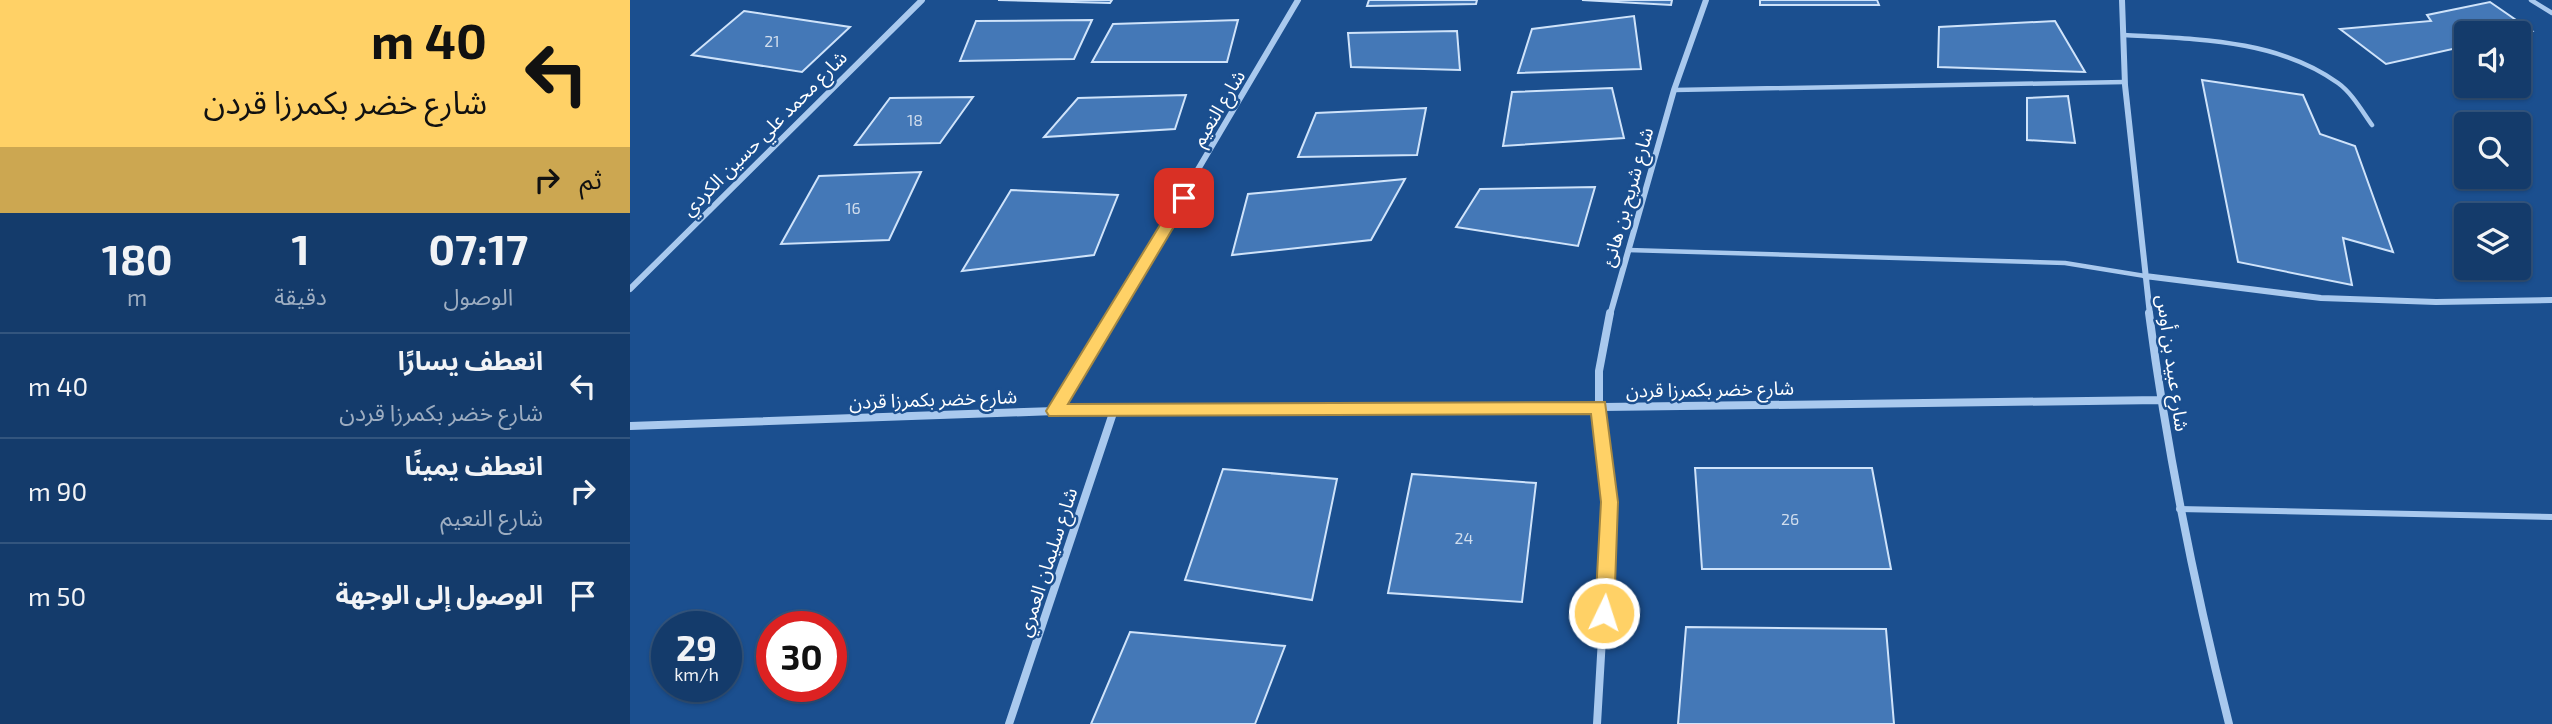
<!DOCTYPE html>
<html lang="ar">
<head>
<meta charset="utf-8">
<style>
	:root { --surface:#143b6b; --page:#1d4271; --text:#f1f3f6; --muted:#9dadc1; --line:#33557e }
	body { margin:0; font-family:"Exo 2","Noto Sans Arabic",sans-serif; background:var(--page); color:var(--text); direction:rtl; height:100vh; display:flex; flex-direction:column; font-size:26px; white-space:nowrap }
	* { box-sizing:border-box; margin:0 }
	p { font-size:23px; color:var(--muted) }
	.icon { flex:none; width:38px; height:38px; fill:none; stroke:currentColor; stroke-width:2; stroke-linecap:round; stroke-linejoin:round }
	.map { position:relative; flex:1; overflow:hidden; direction:ltr }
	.sheet { display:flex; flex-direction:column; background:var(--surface); width:630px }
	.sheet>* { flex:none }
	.guide { background:#ffd166; color:#111; overflow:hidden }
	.controls { position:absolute; left:1824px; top:21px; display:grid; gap:14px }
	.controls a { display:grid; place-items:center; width:77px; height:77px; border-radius:7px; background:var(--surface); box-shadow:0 2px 5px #0004,0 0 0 2px var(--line); font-size:35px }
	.speed { position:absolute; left:21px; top:611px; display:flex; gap:14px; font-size:35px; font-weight:700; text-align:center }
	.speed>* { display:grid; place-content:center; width:91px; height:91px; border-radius:50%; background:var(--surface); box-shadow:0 2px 5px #0004,0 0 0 2px var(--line); line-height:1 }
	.speed small { font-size:18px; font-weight:400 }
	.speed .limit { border:10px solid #d22; background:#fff; color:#111 }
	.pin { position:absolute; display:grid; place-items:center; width:60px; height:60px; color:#fff; margin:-30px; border-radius:14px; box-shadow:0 4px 10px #0006 }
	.me { position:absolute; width:77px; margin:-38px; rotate:4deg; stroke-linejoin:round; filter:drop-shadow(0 0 5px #0008) }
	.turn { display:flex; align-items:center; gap:24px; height:147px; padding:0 28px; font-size:32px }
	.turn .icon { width:91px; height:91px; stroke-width:2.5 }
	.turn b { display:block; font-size:49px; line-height:60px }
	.then { display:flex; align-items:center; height:66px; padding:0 28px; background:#0003; gap:14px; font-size:26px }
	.eta { display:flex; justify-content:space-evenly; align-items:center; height:119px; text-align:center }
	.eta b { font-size:42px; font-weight:700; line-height:49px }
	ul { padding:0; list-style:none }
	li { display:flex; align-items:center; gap:21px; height:105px; padding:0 28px; border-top:2px solid var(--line) }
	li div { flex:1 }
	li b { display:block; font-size:26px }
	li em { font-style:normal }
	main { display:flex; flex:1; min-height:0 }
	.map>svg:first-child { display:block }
	.building { fill:#4478b7; stroke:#cfe3fa; stroke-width:2 }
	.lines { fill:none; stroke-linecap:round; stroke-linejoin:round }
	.lane-far1 { stroke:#a9c9ee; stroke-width:4.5 }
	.lane { stroke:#a9c9ee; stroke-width:6 }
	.street-far1 { stroke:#a9c9ee; stroke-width:6 }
	.street { stroke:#a9c9ee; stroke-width:8 }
	.route { fill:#ffd166; stroke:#a68842; stroke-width:2 }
	.labels { text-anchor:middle; stroke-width:5; stroke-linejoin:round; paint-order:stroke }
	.number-label { font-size:16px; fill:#d0dded }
	.street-label { font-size:19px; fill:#fff; stroke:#1b4f8f }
</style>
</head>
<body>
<main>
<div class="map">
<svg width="1922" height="724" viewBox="0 0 1922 724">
	<rect width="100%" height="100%" fill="#1b4f8f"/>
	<path class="building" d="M368 0H482L480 3Z
		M739 0H847L846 4 737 6Z
		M952 0H1042L1041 5Z
		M1130 0H1247L1249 5H1130Z
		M1860 2 1902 31 1888 34 1836 33V46L1756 64 1710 29 1801 21 1797 15Z
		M114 11 220 27 172 72 62 55Z
		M1004 16 1011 69 888 73 902 29Z
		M462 20 444 59 330 61 346 21Z
		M608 20 597 62H462L483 24Z
		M1425 21 1455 72 1308 67 1309 27Z
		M827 31 830 70 721 67 718 33Z
		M1572 80 1673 95 1690 134 1725 146 1763 252 1713 238 1722 285 1608 262Z
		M982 88 994 138 873 146 882 92Z
		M556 95 545 129 414 137 448 98Z
		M1438 96 1445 143 1397 140V98Z
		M343 97 310 143 225 145 260 98Z
		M796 108 787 155 668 157 686 113Z
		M291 172 259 240 151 244 189 176Z
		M775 179 741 240 602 255 618 194Z
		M965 187 948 246 826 227 850 189Z
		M381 190 488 195 464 255 332 271Z
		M1065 468H1242L1261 569H1072Z
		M593 469 707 479 682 600 555 580Z
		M782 474 906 483 892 602 758 593Z
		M1056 627 1256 629 1264 724H1048Z
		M500 632 655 646 625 724H461Z"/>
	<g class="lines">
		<path class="lane-far1" d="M1901 0 1922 13
			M1494 35C1565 39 1647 39 1708 83 1722 93 1732 111 1742 125
			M1044 90 1495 82
			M998 250 1435 263 1515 276"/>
		<path class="lane" d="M1549 509 1922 517"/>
		<path class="street-far1" d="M1492 0 1495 85 1520 315
			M1515 276 1691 298 1806 302 1922 300
			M0 289 292 0
			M482 315 668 0
			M980 315 1044 90 1076 0"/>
		<path class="street" d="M1519 313C1537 452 1565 589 1599 724
			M425 411 484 313
			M0 426 425 411 746 410 1531 400
			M379 724 484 410
			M967 724 980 502 969 407V371L980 313"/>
	</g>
	<path class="route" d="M554 193 561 198 438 404 975 402 988 502 984 613 981 619 974 622 968 619 965 613 971 502 961 414 419 416 416 411 419 406 549 194Z"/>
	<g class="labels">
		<g class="number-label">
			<text x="142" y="47">21</text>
			<text x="285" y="126">18</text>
			<text x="223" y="214">16</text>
			<text x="1160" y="525">26</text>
			<text x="834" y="544">24</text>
		</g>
		<g class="street-label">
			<text transform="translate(588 108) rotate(-59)" y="7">شارع النعيم</text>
			<text transform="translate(134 133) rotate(-45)" y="7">شارع محمد علي حسين الكردي</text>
			<text transform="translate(997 197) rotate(-74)" y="7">شارع شريح بن هانئ</text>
			<text transform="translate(1543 363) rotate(82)" y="7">شارع عبيد بن أوس</text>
			<text transform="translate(1080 389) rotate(-1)" y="7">شارع خضر بكمرزا قردن</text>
			<text transform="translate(303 399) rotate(-2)" y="7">شارع خضر بكمرزا قردن</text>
			<text transform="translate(417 562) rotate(-72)" y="7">شارع سليمان العمري</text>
		</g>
	</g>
</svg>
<div class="controls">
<a><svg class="icon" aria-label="sound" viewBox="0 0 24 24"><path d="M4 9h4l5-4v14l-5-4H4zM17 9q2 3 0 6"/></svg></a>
<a><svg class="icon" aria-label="search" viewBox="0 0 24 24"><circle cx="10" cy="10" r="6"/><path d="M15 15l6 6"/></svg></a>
<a><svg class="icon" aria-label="layers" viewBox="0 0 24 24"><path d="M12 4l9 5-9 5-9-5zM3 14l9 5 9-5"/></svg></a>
</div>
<div class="speed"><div>29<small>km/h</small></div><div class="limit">30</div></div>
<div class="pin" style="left:554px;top:198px;background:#d93025"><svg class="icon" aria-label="arrive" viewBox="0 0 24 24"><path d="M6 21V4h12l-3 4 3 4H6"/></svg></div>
<svg class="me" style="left:974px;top:613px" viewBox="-20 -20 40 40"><circle r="17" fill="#ffd166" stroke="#fff" stroke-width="3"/><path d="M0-11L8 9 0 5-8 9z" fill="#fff"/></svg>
</div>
<section class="sheet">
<div class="guide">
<div class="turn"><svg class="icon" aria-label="left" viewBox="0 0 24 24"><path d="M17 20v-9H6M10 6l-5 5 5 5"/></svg><div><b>40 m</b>شارع خضر بكمرزا قردن</div></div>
<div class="then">ثم<svg class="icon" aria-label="right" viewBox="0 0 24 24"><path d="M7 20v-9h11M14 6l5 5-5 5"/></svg></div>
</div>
<div class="eta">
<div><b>07:17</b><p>الوصول</p></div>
<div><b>1</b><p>دقيقة</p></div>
<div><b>180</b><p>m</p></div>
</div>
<ul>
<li><svg class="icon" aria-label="left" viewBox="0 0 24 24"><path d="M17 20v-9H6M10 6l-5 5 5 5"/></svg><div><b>انعطف يسارًا</b><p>شارع خضر بكمرزا قردن</p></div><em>40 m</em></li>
<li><svg class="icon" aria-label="right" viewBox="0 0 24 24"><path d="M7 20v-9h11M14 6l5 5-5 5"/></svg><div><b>انعطف يمينًا</b><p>شارع النعيم</p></div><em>90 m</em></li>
<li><svg class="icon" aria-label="arrive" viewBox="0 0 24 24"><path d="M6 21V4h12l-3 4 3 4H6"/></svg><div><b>الوصول إلى الوجهة</b></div><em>50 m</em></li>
</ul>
</section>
</main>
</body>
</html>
